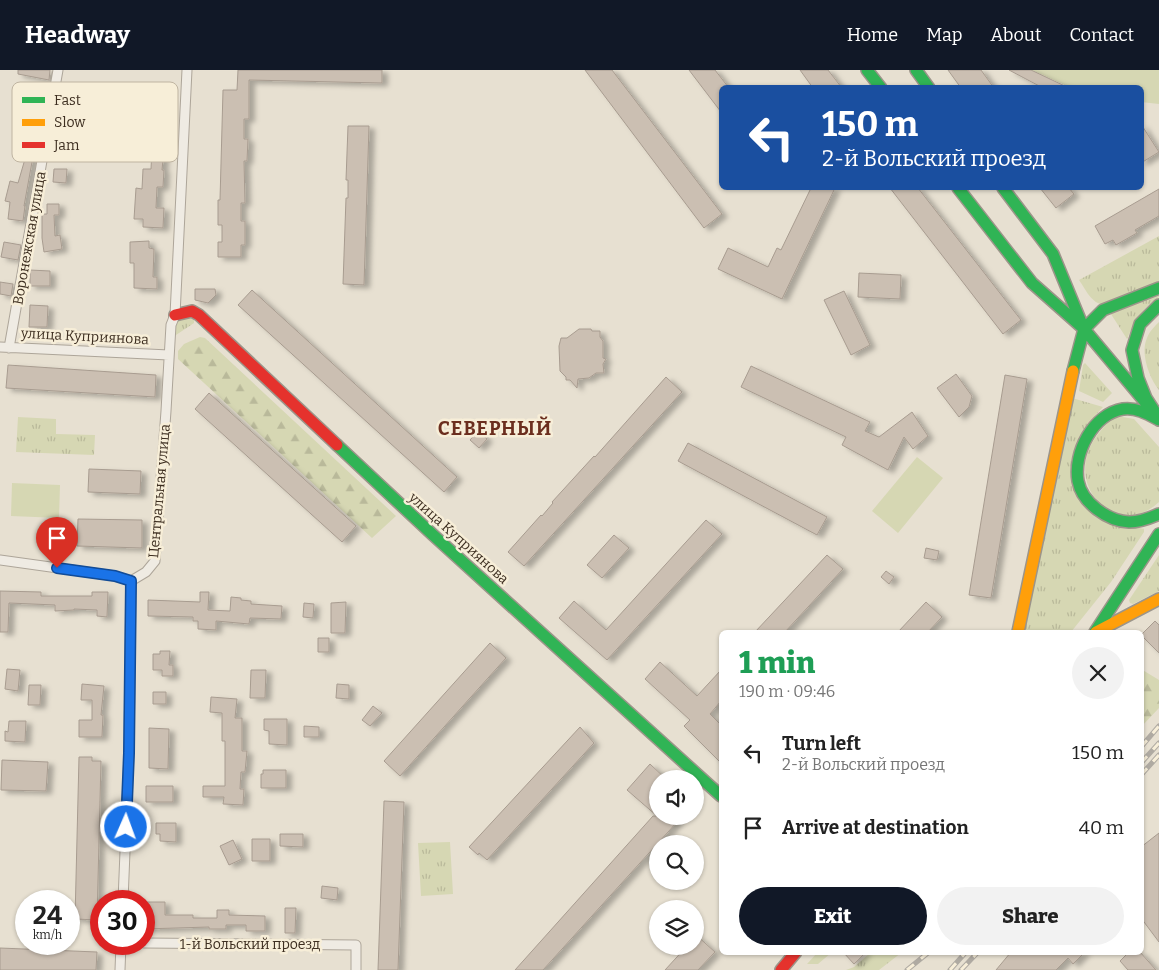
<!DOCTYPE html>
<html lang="en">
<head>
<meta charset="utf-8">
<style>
	:root { --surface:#fff; --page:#f2f2f2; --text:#222; --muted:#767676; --accent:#111827 }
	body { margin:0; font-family:Bitter,serif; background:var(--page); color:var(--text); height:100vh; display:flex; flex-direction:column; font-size:19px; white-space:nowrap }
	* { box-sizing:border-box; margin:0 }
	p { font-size:16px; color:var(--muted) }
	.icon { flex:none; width:28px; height:28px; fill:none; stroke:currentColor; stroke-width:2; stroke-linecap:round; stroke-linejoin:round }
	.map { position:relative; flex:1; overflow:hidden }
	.details { position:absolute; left:719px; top:560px; width:425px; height:325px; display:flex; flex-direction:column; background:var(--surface); border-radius:8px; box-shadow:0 1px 4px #0004 }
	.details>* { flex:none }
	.hud { position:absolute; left:719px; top:15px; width:425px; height:105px; border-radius:8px; box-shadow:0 1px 4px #0004; background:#1a4fa0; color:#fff; overflow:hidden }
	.controls { position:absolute; left:649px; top:700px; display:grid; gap:10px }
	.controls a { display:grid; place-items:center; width:55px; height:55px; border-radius:50%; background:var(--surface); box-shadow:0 1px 4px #0004; font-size:25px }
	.speed { position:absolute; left:15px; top:820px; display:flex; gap:10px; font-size:25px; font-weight:700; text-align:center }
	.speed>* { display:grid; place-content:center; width:65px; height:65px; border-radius:50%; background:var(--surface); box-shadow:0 1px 4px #0004; line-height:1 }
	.speed small { font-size:12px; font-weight:400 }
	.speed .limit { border:8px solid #d22; background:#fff; color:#111 }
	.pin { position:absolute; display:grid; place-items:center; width:42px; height:42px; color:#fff; margin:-51px -21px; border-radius:50% 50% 50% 0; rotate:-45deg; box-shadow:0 0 5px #0007 }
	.pin .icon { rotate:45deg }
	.me { position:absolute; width:55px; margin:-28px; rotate:2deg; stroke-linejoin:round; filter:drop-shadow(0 0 4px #0008) }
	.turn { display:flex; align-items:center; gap:18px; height:105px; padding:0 20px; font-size:22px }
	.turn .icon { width:65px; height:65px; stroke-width:2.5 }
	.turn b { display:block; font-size:35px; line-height:42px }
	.round { display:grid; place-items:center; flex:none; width:52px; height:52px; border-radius:26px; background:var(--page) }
	.overview { display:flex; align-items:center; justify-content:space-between; height:85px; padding:0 20px }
	h1 { font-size:30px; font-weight:800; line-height:38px; color:#1e9e55 }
	.cta { display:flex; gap:10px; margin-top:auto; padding:10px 20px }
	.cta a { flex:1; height:58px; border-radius:30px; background:var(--accent); color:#fff; font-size:20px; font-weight:800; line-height:58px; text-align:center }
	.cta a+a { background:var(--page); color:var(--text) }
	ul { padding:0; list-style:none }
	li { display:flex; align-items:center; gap:15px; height:75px; padding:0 20px }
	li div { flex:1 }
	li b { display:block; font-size:19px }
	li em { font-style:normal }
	header { display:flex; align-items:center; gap:30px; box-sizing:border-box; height:70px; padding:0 25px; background:var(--accent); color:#fff }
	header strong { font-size:24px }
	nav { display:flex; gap:28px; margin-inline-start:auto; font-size:18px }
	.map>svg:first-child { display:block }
	.grass { fill:url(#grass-tufts) }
	.forest { fill:url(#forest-firs) }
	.garden { fill:#d6d7b3 }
	.building { fill:#cbbfb2; stroke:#a89c90; filter:url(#shadow) }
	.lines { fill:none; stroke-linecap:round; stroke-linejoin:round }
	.street-casing { stroke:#ada599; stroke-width:11 }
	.fast-casing { stroke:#9c958a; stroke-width:14 }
	.slow-casing { stroke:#9c958a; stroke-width:14 }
	.jam-casing { stroke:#9c958a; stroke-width:14 }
	.street { stroke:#efebe3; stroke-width:9 }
	.fast { stroke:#30b455; stroke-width:11 }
	.slow { stroke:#ff9f0a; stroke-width:11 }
	.jam { stroke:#e5322d; stroke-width:11 }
	.rail-casing { stroke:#afaaa2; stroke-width:5 }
	.rail { stroke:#f7eed8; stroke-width:3; stroke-dasharray:9; stroke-linecap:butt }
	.route-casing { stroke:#114b97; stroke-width:12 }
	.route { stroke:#1a73e8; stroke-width:9 }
	.labels { text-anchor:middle; stroke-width:5; stroke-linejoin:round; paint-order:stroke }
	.street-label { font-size:14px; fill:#3d2e20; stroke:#f7eed8 }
	.district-label { font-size:19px; font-weight:bold; letter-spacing:1px; fill:#6b2e1e; stroke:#f7eed8 }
	.key { fill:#f7eed8; stroke:#bfb4a1; stroke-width:1 }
	.key-label { font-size:14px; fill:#3d2e20 }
</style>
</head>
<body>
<header>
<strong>Headway</strong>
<nav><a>Home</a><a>Map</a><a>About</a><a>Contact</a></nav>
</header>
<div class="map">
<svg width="1159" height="900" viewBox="0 0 1159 900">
	<defs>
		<pattern id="grass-tufts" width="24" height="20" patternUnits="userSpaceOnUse" patternTransform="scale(1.25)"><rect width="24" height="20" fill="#d6d7b3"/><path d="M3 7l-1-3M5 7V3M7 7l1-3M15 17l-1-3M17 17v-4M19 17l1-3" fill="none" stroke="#b9b99a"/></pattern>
		<pattern id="forest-firs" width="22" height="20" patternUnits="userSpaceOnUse" patternTransform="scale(1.25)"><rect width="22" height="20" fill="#d6d7b3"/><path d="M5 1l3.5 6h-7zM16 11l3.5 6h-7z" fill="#b9b99a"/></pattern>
		<filter id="shadow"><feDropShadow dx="5.5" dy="3" stdDeviation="2.5" flood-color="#0004"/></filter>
	</defs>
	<rect width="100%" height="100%" fill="#e7e0d1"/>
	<path class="grass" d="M1159 166V215L1104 235C1091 233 1086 220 1079 210Z
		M1159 222V227C1143 237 1134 252 1127 269L1109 241Z
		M187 244 194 249V253L173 267 176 251Z
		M1159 252V320C1149 308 1140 283 1147 268 1149 262 1155 256 1159 252Z
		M1085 293 1112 323 1103 332 1079 321 1083 295Z
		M1072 328 1103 337 1093 348 1075 378 1071 394V408L1074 419 1123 458H1140L1144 459V462L1111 512 1071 562H1022Z
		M1117 346 1134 349 1159 377V432C1117 472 1059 414 1098 364 1104 357 1109 350 1117 346Z
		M18 347 56 349V364L95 365 94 385 16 382Z
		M1159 485V521L1133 534 1130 533 1129 530Z
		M450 772 453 824 421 826 418 773Z
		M817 883H831L818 894H807Z
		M870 883V882L901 883 879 900H846L854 897Z"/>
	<path class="forest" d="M200 267 205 268 396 446 372 468 178 289V281L184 274Z
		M1141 599 1159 610V638L1141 657Z"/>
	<path class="garden" d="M1031 0H1159V34L1141 32V18L1069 17Z
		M917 387 943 408 898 463 872 441Z
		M12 413 60 415 59 448 11 446Z"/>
	<path class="building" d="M18 0H50L49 10 18 4Z
		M238 0H382V13L249 10V49H244V69H248L247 91H244L245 133H241V151H245V175H241V187H218V172H222V155H218V130H220L223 20H237Z
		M585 0H612L722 144 704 158Z
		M689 0H715L729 18H721V42Z
		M800 0H828L842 18H813Z
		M948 0H981L994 18H961Z
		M1009 0H1031L1069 18H1043Z
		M33 25 45 27 40 66H38L36 81H34L24 136H25L23 151 8 149 10 132 5 131 10 111 18 113 25 89 20 88 26 49 22 48 24 34 32 35Z
		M1141 54 1159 82 1141 93Z
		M348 56H369L364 215 343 214 346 128H348V110H346Z
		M133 66 165 68 162 100H164L163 117H157L156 138H164L163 158 143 157V149H134L136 118 142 119 143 99H151L152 78 133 77Z
		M54 99H67L66 113 53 112Z
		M811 118H835L782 229 718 199 728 178 768 197 777 178 781 180Z
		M890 118H918L1021 250 1003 264Z
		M1040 118H1069L1074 124 1056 138Z
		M1159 119V146L1135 160 1137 163 1116 175 1113 170 1105 174 1095 156Z
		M47 134H59V145H54L55 166 60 165 62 179 44 182 42 168V144H47Z
		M149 171V178L154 179 153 207H157V219L134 218V193H130V172Z
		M4 172 21 175 18 190 1 187Z
		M30 200 50 201V216H30Z
		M859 203 901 205 900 229 858 227Z
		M0 212 13 214 11 226 0 224Z
		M195 219H215L216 225 208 233 195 230Z
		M252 220 457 407 444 422 238 235Z
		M844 221 870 275 851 285 824 230Z
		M30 235 48 236 47 257H29Z
		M579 259H591L592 261H600V267L603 271V288L606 289 603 294 604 303H596L589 308 578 309 577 318 570 310H566V307L560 301 559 276 561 268H567Z
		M8 295 156 305 155 327 6 318Z
		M751 296 870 352 865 361 879 367 912 342 928 366 913 379 904 367 888 400 842 375 846 367 741 317Z
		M956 304 972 326 969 337 959 347 937 318Z
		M1005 305 1027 309 991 528 969 525Z
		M666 307 682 322 524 496 508 482 541 445 542 446 553 433 552 432 594 386 595 387Z
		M209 323 356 456 342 472 195 339Z
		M478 361 487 369 479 378 470 370Z
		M688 373 827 447 817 465 678 391Z
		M89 399 141 401 140 424 88 422Z
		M78 449 142 450V478L77 476Z
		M706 450 722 464 607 590 559 548 574 531 606 560Z
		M614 465 629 478 602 508 587 495Z
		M926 478 939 481 937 490 924 488Z
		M827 485 843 499 785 562H755Z
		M886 501 894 507 889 514 881 507Z
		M0 521 41 522V526H92V522H108L107 547 97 546V540L74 539V540L55 541V535L9 533 8 562H0Z
		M200 522H209L208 540 230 541 231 527 241 528V530L251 531V534L282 536 281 549 250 548 249 554 216 551V560L198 559V551H193V547L148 546V530L200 532Z
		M346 532 345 563H331V533Z
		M926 532 942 547 928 562H898Z
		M304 533 314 534 313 548 303 547Z
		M1155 551 1159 555V583L1141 565Z
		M318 568H329V582H318Z
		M490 573 506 588 400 706 384 691Z
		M160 581H170L169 595H173V606H162V600H153V584H160Z
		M660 592 697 626 721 600V631L710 644 721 655V693L684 656 690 650 645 609Z
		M7 599 20 600 18 621 5 619Z
		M251 600H266L265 628H250Z
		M82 614 104 616 101 645H103L102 667H79V650H92V630H81Z
		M337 614 349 615V629L336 628Z
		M29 615H41L40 635H28Z
		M153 622H166V634H153Z
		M211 627 237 629 235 648H242V681H247L245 702H241L240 719H244L243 735 223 734 224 727H203V716H225V671H222V643L210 642Z
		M373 636 382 643 370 656 362 650Z
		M264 649H287V675L269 674V661L264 660Z
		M9 651H26L25 672 5 671V661L8 662Z
		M304 656 319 657V667H304Z
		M580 657 594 673 487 790 479 783 478 785 469 777Z
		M149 658 169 659 168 699 149 698Z
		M79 687H92V691H101L97 850 75 849Z
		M2 690 48 692 46 721 1 720Z
		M650 694 666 709H658V746H672L678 751 543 900H515L653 746H657L627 720Z
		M263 700H286V718H261V704H263Z
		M146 716H173V732H146Z
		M384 731 404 732 398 900H378Z
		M156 753H176V772L160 771V764H156Z
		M1159 763V872L1141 848V777Z
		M280 764H303V777L280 776Z
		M252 769H270V791H252Z
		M233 770 242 789 229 795 220 776Z
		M322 816 338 818 337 830 321 828Z
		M147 832H165V845H193V848H217V840H229V845L265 846V861H246V855H226V859H209V857L144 859V847H147Z
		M285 838H296L295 863H285Z
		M695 864 715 882 698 900H665L687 876H695Z
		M0 878 97 882 96 900H0Z
		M843 882H866L854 894Z
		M1011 882H1085L1073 894 1068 888 1056 900H996Z
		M1129 882H1140L1156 900H1128L1120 891Z"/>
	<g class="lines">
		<g class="street-casing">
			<path id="street" d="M0 277 169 285
				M9 278 58 0
				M0 490 115 506 131 511
				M131 511 146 502 155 491 166 341 171 255 175 245 187 0
				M123 831 129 683 131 511
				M144 873 356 875V900
				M120 900 121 874"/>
		</g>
		<g class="fast-casing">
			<path id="fast" d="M867 0 881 18
				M916 0 929 18
				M958 118 1032 213 1084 259 1146 333
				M1003 118 1053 184 1083 257
				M1159 235 1140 254 1132 280 1138 308 1146 328 1159 348
				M1073 301 1084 259 1103 240 1159 218
				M1159 350C1148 344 1136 337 1123 339 1093 344 1073 383 1078 411 1082 433 1108 451 1129 452 1140 452 1150 448 1159 444
				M337 375 432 464 721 726
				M1095 562 1159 464"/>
		</g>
		<g class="slow-casing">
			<path id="slow" d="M1018 562 1073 301
				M1096 562 1159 529"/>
		</g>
		<g class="jam-casing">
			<path id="jam" d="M175 245 192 241 199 245 337 375
				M781 900 796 882"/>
		</g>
		<use href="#street" class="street"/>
		<use href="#fast" class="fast"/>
		<use href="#slow" class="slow"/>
		<use href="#jam" class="jam"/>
		<g class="rail-casing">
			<path id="rail" d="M1141 677 1159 656
				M1141 693 1159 673
				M1141 705 1159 685
				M907 900 929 882
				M950 900 966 882
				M961 900 978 882"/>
		</g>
		<use href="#rail" class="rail"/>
	</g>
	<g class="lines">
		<g class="route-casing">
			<path id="route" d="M57 498 115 506 131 511 129 683 126 757"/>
		</g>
		<use href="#route" class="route"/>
	</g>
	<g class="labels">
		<g class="street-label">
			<text transform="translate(29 168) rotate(-80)" y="5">Воронежская улица</text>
			<text transform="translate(85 266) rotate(3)" y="5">улица Куприянова</text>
			<text transform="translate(159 421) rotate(-85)" y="5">Центральная улица</text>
			<text transform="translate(459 468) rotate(42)" y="5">улица Куприянова</text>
			<text x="250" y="879">1-й Вольский проезд</text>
		</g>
		<g class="district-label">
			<text x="495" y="365">СЕВЕРНЫЙ</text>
		</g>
	</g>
	<rect x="12" y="12" width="166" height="80" rx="8" class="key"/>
	<rect x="22" y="27" width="23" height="6" fill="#30b455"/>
	<rect x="22" y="49" width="23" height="7" fill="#ff9f0a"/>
	<rect x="22" y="72" width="23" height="6" fill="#e5322d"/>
	<g class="key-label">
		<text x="54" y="35">Fast</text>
		<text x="54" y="57">Slow</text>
		<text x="54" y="80">Jam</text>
	</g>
</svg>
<div class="controls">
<a><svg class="icon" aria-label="sound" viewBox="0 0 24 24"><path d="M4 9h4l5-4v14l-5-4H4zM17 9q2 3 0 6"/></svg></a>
<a><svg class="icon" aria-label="search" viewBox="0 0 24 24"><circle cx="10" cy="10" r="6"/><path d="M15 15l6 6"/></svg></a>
<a><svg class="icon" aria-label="layers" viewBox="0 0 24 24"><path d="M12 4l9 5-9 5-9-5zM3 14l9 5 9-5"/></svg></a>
</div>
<div class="speed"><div>24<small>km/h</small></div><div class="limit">30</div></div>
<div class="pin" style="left:57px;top:498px;background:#d93025"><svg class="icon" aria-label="arrive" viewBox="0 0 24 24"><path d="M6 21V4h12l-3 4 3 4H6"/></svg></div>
<svg class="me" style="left:126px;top:757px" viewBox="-20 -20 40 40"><circle r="17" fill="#1a73e8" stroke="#fff" stroke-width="3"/><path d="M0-11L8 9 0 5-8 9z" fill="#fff"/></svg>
<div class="hud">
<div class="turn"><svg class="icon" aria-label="left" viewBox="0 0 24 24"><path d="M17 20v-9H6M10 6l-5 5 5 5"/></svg><div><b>150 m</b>2-й Вольский проезд</div></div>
</div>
<section class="details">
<div class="overview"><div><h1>1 min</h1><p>190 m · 09:46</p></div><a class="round"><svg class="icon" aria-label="close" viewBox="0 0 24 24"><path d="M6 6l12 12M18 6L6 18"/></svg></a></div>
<ul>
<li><svg class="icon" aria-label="left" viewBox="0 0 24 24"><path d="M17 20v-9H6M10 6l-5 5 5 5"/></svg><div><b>Turn left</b><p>2-й Вольский проезд</p></div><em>150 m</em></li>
<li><svg class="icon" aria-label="arrive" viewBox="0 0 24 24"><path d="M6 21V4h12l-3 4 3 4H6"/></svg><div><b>Arrive at destination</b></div><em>40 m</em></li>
</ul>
<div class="cta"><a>Exit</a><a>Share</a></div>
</section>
</div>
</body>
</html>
